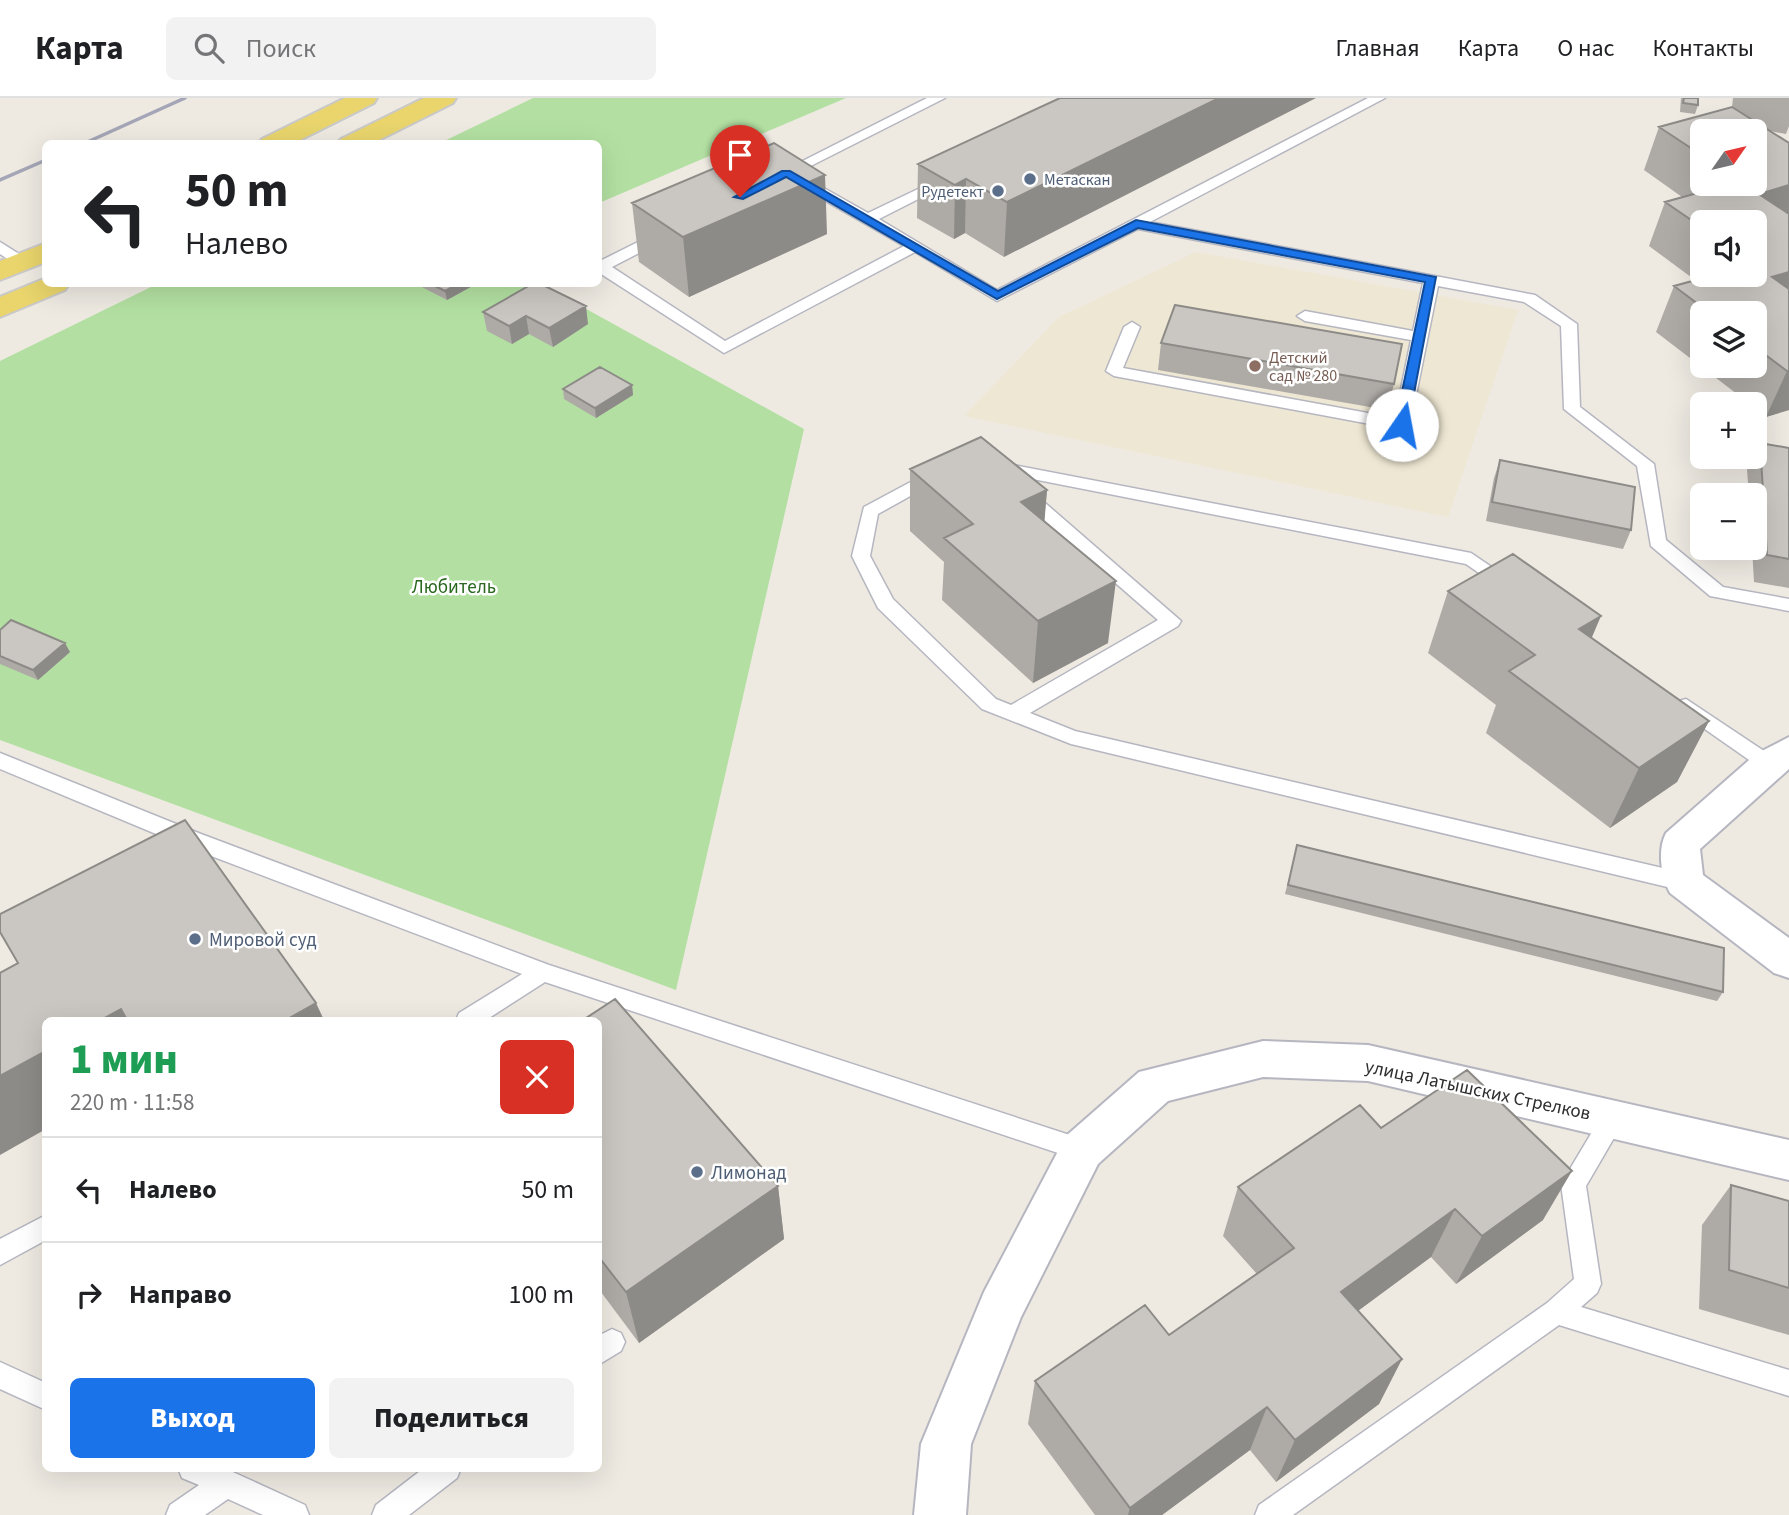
<!DOCTYPE html>
<html lang="ru">
<head>
<meta charset="utf-8">
<style>
	:root { --surface:#fff; --page:#f2f2f2; --text:#202124; --muted:#757577; --line:#e0e0e0; --accent:#1a73e8 }
	body { margin:0; font-family:"Source Sans 3",sans-serif; background:var(--page); color:var(--text); height:100vh; display:flex; flex-direction:column; font-size:26px; white-space:nowrap }
	* { box-sizing:border-box; margin:0 }
	p { font-size:23px; color:var(--muted) }
	.icon { flex:none; width:38px; height:38px; fill:none; stroke:currentColor; stroke-width:2; stroke-linecap:round; stroke-linejoin:round }
	.map { position:relative; flex:1; overflow:hidden }
	.details { position:absolute; left:42px; top:919px; width:560px; height:455px; display:flex; flex-direction:column; background:var(--surface); border-radius:10px; box-shadow:0 7px 28px #0002 }
	.details>* { flex:none }
	.top-card { position:absolute; left:42px; top:42px; width:560px; height:147px; border-radius:10px; box-shadow:0 7px 28px #0002; background:#fff; color:var(--text); overflow:hidden }
	.needle { width:46px; rotate:56deg }
	.tools { position:absolute; left:1690px; top:21px; display:grid; gap:14px }
	.tools a { display:grid; place-items:center; width:77px; height:77px; border-radius:10px; background:var(--surface); box-shadow:0 7px 28px #0002; font-size:35px }
	.pin { position:absolute; display:grid; place-items:center; width:60px; height:60px; color:#fff; margin:-72px -30px; border-radius:50% 50% 50% 0; rotate:-45deg; box-shadow:0 0 7px #0007 }
	.pin .icon { rotate:45deg }
	.me { position:absolute; width:77px; margin:-38px; rotate:12deg; stroke-linejoin:round; filter:drop-shadow(0 0 5px #0008) }
	.turn { display:flex; align-items:center; gap:24px; height:147px; padding:0 28px; font-size:32px }
	.turn .icon { width:91px; height:91px; stroke-width:2.5 }
	.turn b { display:block; font-size:49px; line-height:60px }
	.round { display:grid; place-items:center; flex:none; width:74px; height:74px; border-radius:10px; background:var(--page) }
	.headline { display:flex; align-items:center; justify-content:space-between; height:119px; padding:0 28px }
	h1 { font-size:42px; font-weight:800; line-height:52px; color:#1e9e55 }
	.primary-button { display:flex; gap:14px; margin-top:auto; padding:14px 28px }
	.primary-button a { flex:1; height:80px; border-radius:10px; background:var(--accent); color:#fff; font-size:28px; font-weight:800; line-height:80px; text-align:center }
	.primary-button a+a { background:var(--page); color:var(--text) }
	ul { padding:0; list-style:none }
	li { display:flex; align-items:center; gap:21px; height:105px; padding:0 28px; border-top:2px solid var(--line) }
	li div { flex:1 }
	li b { display:block; font-size:26px }
	li em { font-style:normal }
	header { display:flex; align-items:center; gap:42px; box-sizing:border-box; height:98px; padding:0 35px; background:var(--surface); border-bottom:2px solid var(--line) }
	header strong { font-size:33px }
	nav { display:flex; gap:38px; margin-inline-start:auto; font-size:24px }
	.search { width:490px; height:63px; background:var(--page); display:flex; align-items:center; gap:18px; box-sizing:border-box; padding:0 24px; border-radius:10px; color:var(--muted); font-size:26px }
	.map>svg:first-child { display:block }
	.education { fill:#eee7d3 }
	.green { fill:#b3e0a2 }
	.lines { fill:none; stroke-linecap:round; stroke-linejoin:round }
	.service-casing { stroke:#b5b6c0; stroke-width:3 }
	.minor-casing { stroke:#b5b6c0; stroke-width:4 }
	.primary-casing { stroke:#c9c9c9; stroke-width:4 }
	.service { fill:#fff; fill-rule:evenodd }
	.minor { fill:#fff; fill-rule:evenodd }
	.primary { fill:#e9d56c; fill-rule:evenodd }
	.rail { stroke:#a4a5b6; stroke-width:3.5 }
	.wall { fill:#aeaaa6; fill-rule:evenodd }
	.shaded-wall { fill:#8d8b87 }
	.building { fill:#cac6c1; stroke:#8d8b87; stroke-width:2 }
	.route { fill:#1a73e8; stroke:#114b97; stroke-width:2 }
	.service-dot { fill:#5c6f8a; stroke:#fff; stroke-width:2.5 }
	.education-dot { fill:#8d6e63; stroke:#fff; stroke-width:2.5 }
	.labels { text-anchor:middle; stroke-width:5; stroke-linejoin:round; paint-order:stroke }
	.far-service-label { font-size:16px; fill:#4e5e75; stroke:#fff; text-anchor:start }
	.far-education-label { font-size:16px; fill:#785e54; stroke:#fff; text-anchor:start }
	.park-label { font-size:19px; fill:#2a6820; stroke:#fff }
	.service-label { font-size:19px; fill:#4e5e75; stroke:#fff; text-anchor:start }
	.street-label { font-size:19px; fill:#2e2e2e; stroke:#fff }
</style>
</head>
<body>
<header>
<strong>Карта</strong>
<div class="search"><svg class="icon" aria-label="search" viewBox="0 0 24 24"><circle cx="10" cy="10" r="6"/><path d="M15 15l6 6"/></svg>Поиск</div>
<nav><a>Главная</a><a>Карта</a><a>О нас</a><a>Контакты</a></nav>
</header>
<div class="map">
<svg width="1789" height="1417" viewBox="0 0 1789 1417">
	<rect width="100%" height="100%" fill="#eeeae2"/>
	<path class="education" d="M1196 154 1518 212 1448 419 964 318 1059 219Z"/>
	<path class="green" d="M533 0H846L599 105 598 46 440 45Z
		M157 186H541L804 331 676 892 0 642V263Z"/>
	<g class="lines">
		<g class="service-casing">
			<path id="service" d="M927 0H945L785 81H775L773 78Z
				M1368 0H1385L1150 124 1535 197 1577 226 1580 309 1654 366 1666 442 1723 489 1789 501V513L1710 498 1651 448 1637 368 1564 311 1561 228 1524 204 1438 188 1410 327 1402 332 1114 278 1106 273 1124 229 1132 224 1140 229 1123 270 1395 320 1411 242 1305 223 1297 218 1305 213 1413 233 1423 185 1138 131 997 203 915 154 724 255 598 174V164L656 135H666V141L612 169 725 243 904 148 796 86V80H806L868 115 941 80 946 81V87L879 121 997 192Z
				M0 144 27 161V167H17L0 156Z
				M998 364 1471 455 1518 487 1509 493 1502 491 1466 466 992 373 989 369Z
				M933 372 939 374 942 378 939 382 878 416 870 458 893 501 996 601 1011 607 1158 522 1017 399 1014 395 1017 391H1029L1181 523 1178 528 1030 615 1075 633 1684 775 1692 778 1695 784 1692 790 1684 793 1071 646 982 611 878 510 852 458 864 409Z
				M1686 601 1776 661 1779 666 1776 671H1762L1679 613 1676 608 1679 603Z
				M0 655 201 736 549 867 1082 1041 1091 1044 1094 1052 1091 1060 1082 1063 545 884 486 922H456L459 915 522 876 185 748 0 671Z
				M1613 1010 1622 1014 1625 1021 1586 1088 1601 1186 1597 1195 1581 1209 1789 1272V1298L1559 1227 1293 1417H1255L1259 1407 1547 1205 1574 1181 1561 1086 1604 1014Z
				M46 1117V1142L0 1167V1141Z
				M612 1231 621 1235 625 1244 621 1253 598 1267V1238Z
				M0 1264 46 1285V1312L0 1291Z
				M178 1370H224L305 1407 309 1417H263L228 1401 205 1417H166L170 1407 199 1387 182 1380Z
				M424 1370H461L457 1380 409 1417H372L376 1407Z"/>
		</g>
		<g class="minor-casing">
			<path id="minor" d="M1789 639V671L1700 751 1703 777 1789 840V880L1774 875 1670 795C1661 778 1657 752 1666 735L1756 656Z
				M1263 943 1368 947 1789 1042V1082L1368 983 1263 979 1168 1003 1098 1066 1021 1219 971 1346 966 1417H914L921 1346 984 1194 1066 1038 1139 974Z"/>
		</g>
		<g class="primary-casing">
			<path id="primary" d="M345 0H377L374 5 292 46H258L262 41Z
				M424 0H456L453 5 371 46H337L341 41Z
				M46 145V164L0 182V163Z
				M46 180V186H69L65 192 0 219V199Z"/>
		</g>
		<use href="#service" class="service"/>
		<use href="#minor" class="minor"/>
		<use href="#primary" class="primary"/>
		<path class="rail" d="M83 46 185 0
			M0 82 46 62"/>
	</g>
	<path class="wall" d="M1060 0 1004 159 965 135 954 141 917 120 918 66Z
		M1681 0H1698V7L1695 16 1680 14Z
		M1733 0H1789V28L1786 36 1770 33 1789 45V312L1766 319 1755 311V306H1750L1656 234 1674 188 1695 182 1649 148 1665 104 1682 99 1644 72 1659 29 1732 9ZM1703 33 1755 86H1703ZM1703 124H1755V177H1703ZM1703 215H1755V268H1703Z
		M632 105 827 136 689 199 639 164Z
		M416 186H476L447 202Z
		M532 186 588 226 553 249 529 236 512 246 487 233 483 214Z
		M1161 245 1394 286 1387 312 1158 272Z
		M632 287 633 297 596 320 564 301 563 291Z
		M1760 345 1789 350V490L1754 484 1752 450H1755V397H1749L1747 372 1754 359H1755V355Z
		M1500 362 1631 432 1623 451 1486 423 1494 380Z
		M910 371 1047 392 1044 423 1108 545 1033 585 942 502 944 464 910 433Z
		M1448 493 1592 540 1709 623 1677 684 1610 730 1486 635 1496 607 1428 555Z
		M0 532 70 554 38 582 0 566Z
		M1297 747 1723 894 1717 903 1285 796Z
		M598 922 778 1088 784 1141 639 1245 598 1190Z
		M1381 1030 1543 1122 1456 1186 1431 1159 1358 1213 1402 1261 1379 1306 1276 1384 1250 1352 1162 1417H1095L1028 1326 1035 1283 1169 1237 1257 1176 1223 1138 1238 1089Z
		M1731 1087 1789 1103V1237L1699 1211 1702 1127Z"/>
	<path class="shaded-wall" d="M1219 0H1316L1004 159 1007 104Z
		M825 77 827 136 689 199 683 139Z
		M966 81 965 135 954 141 955 87Z
		M1789 87V126L1759 96Z
		M1789 174V213L1772 179Z
		M458 186H476L447 202 445 193Z
		M586 208 588 226 553 249 549 230Z
		M526 218 529 236 512 246 509 228Z
		M1787 273H1789V312L1766 319Z
		M632 287 633 297 596 320 595 310Z
		M1047 392 1042 454 1021 404Z
		M1116 483 1108 545 1033 585 1038 523Z
		M1601 518 1575 579 1579 531Z
		M65 545 70 554 38 582 33 572Z
		M1709 623 1677 684 1610 730 1639 670Z
		M316 905 324 922H286Z
		M121 911 127 922H101Z
		M46 953V1031L0 1057V978Z
		M1572 1073 1543 1122 1456 1186 1482 1138Z
		M778 1088 784 1141 639 1245 626 1194Z
		M1455 1111 1431 1159 1321 1240 1341 1194Z
		M1402 1261 1379 1306 1276 1384 1295 1342Z
		M1267 1309 1250 1352 1162 1417H1128L1130 1410Z"/>
	<path class="building" d="M1060 0H1219L1007 104 966 81 955 87 918 66Z
		M1684 0H1698V7L1683 5Z
		M1732 9 1789 45V87L1759 96 1789 116V174L1772 179 1789 191V273H1787L1755 249V215H1710L1674 188 1714 177H1755V124H1703V130L1665 104 1730 86H1755V33H1703V58L1659 29Z
		M774 45 825 77 683 139 632 105Z
		M431 186H458L445 193Z
		M532 186H541L586 208 549 230 526 218 509 228 483 214Z
		M1175 207 1402 246 1394 286 1161 245Z
		M600 269 632 287 595 310 563 291Z
		M981 339 1047 392 1021 404 1116 483 1038 523 944 440 973 426 910 371Z
		M1760 345 1789 350V461L1767 457Z
		M1500 362 1635 389 1631 432 1492 404Z
		M1513 456 1601 518 1579 531 1709 623 1639 670 1509 573 1535 557 1448 493Z
		M11 522 65 545 33 572 0 558V532Z
		M185 722 316 905 286 922H127L121 911 101 922H46V953L0 978V875L18 865 0 834V816Z
		M1297 747 1724 850 1723 894 1288 787Z
		M615 901 778 1088 626 1194 598 1158V922H583Z
		M1467 972 1572 1073 1482 1138 1455 1111 1341 1194 1402 1261 1295 1342 1267 1309 1130 1410 1035 1283 1145 1207 1169 1237 1294 1150 1238 1089 1360 1007 1381 1030Z
		M1731 1087 1789 1103V1190L1729 1172Z"/>
	<path class="route" d="M782 73H790L998 193 1136 122 1436 179 1408 327 1402 330 1395 327 1425 184 1138 130 997 201 786 79 743 101 734 99Z"/>
	<g class="service-dot">
		<circle cx="1030" cy="81" r="7"/>
		<circle cx="998" cy="93" r="7"/>
		<circle cx="195" cy="841" r="7"/>
		<circle cx="697" cy="1074" r="7"/>
	</g>
	<circle class="education-dot" cx="1255" cy="268" r="7"/>
	<g class="labels">
		<g class="far-service-label">
			<text x="1044" y="87">Метаскан</text>
			<text x="984" y="99" text-anchor="end">Рудетект</text>
		</g>
		<g class="far-education-label">
			<text x="1269" y="265">Детский<tspan x="1269" dy="18">сад № 280</tspan></text>
		</g>
		<g class="park-label">
			<text x="454" y="495">Любитель</text>
		</g>
		<g class="service-label">
			<text x="209" y="848">Мировой суд</text>
			<text x="711" y="1081">Лимонад</text>
		</g>
		<g class="street-label">
			<text transform="translate(1478 991) rotate(12)" y="7">улица Латышских Стрелков</text>
		</g>
	</g>
</svg>
<div class="tools">
<a><svg class="needle" viewBox="-14 -14 28 28"><path d="M0-13l5 13h-10z" fill="#e53935"/><path d="M0 13l5-13h-10z" fill="#757577"/></svg></a>
<a><svg class="icon" aria-label="sound" viewBox="0 0 24 24"><path d="M4 9h4l5-4v14l-5-4H4zM17 9q2 3 0 6"/></svg></a>
<a><svg class="icon" aria-label="layers" viewBox="0 0 24 24"><path d="M12 4l9 5-9 5-9-5zM3 14l9 5 9-5"/></svg></a>
<a>+</a>
<a>−</a>
</div>
<div class="pin" style="left:740px;top:99px;background:#d93025"><svg class="icon" aria-label="arrive" viewBox="0 0 24 24"><path d="M6 21V4h12l-3 4 3 4H6"/></svg></div>
<svg class="me" style="left:1402px;top:327px" viewBox="-20 -20 40 40"><circle r="19" fill="#fff"/><path d="M0-13L10 11 0 6-10 11z" fill="#1a73e8"/></svg>
<div class="top-card">
<div class="turn"><svg class="icon" aria-label="left" viewBox="0 0 24 24"><path d="M17 20v-9H6M10 6l-5 5 5 5"/></svg><div><b>50 m</b>Налево</div></div>
</div>
<section class="details">
<div class="headline"><div><h1>1 мин</h1><p>220 m · 11:58</p></div><a class="round" style="background:#d93025;color:#fff"><svg class="icon" aria-label="close" viewBox="0 0 24 24"><path d="M6 6l12 12M18 6L6 18"/></svg></a></div>
<ul>
<li><svg class="icon" aria-label="left" viewBox="0 0 24 24"><path d="M17 20v-9H6M10 6l-5 5 5 5"/></svg><div><b>Налево</b></div><em>50 m</em></li>
<li><svg class="icon" aria-label="right" viewBox="0 0 24 24"><path d="M7 20v-9h11M14 6l5 5-5 5"/></svg><div><b>Направо</b></div><em>100 m</em></li>
</ul>
<div class="primary-button"><a>Выход</a><a>Поделиться</a></div>
</section>
</div>
</body>
</html>
